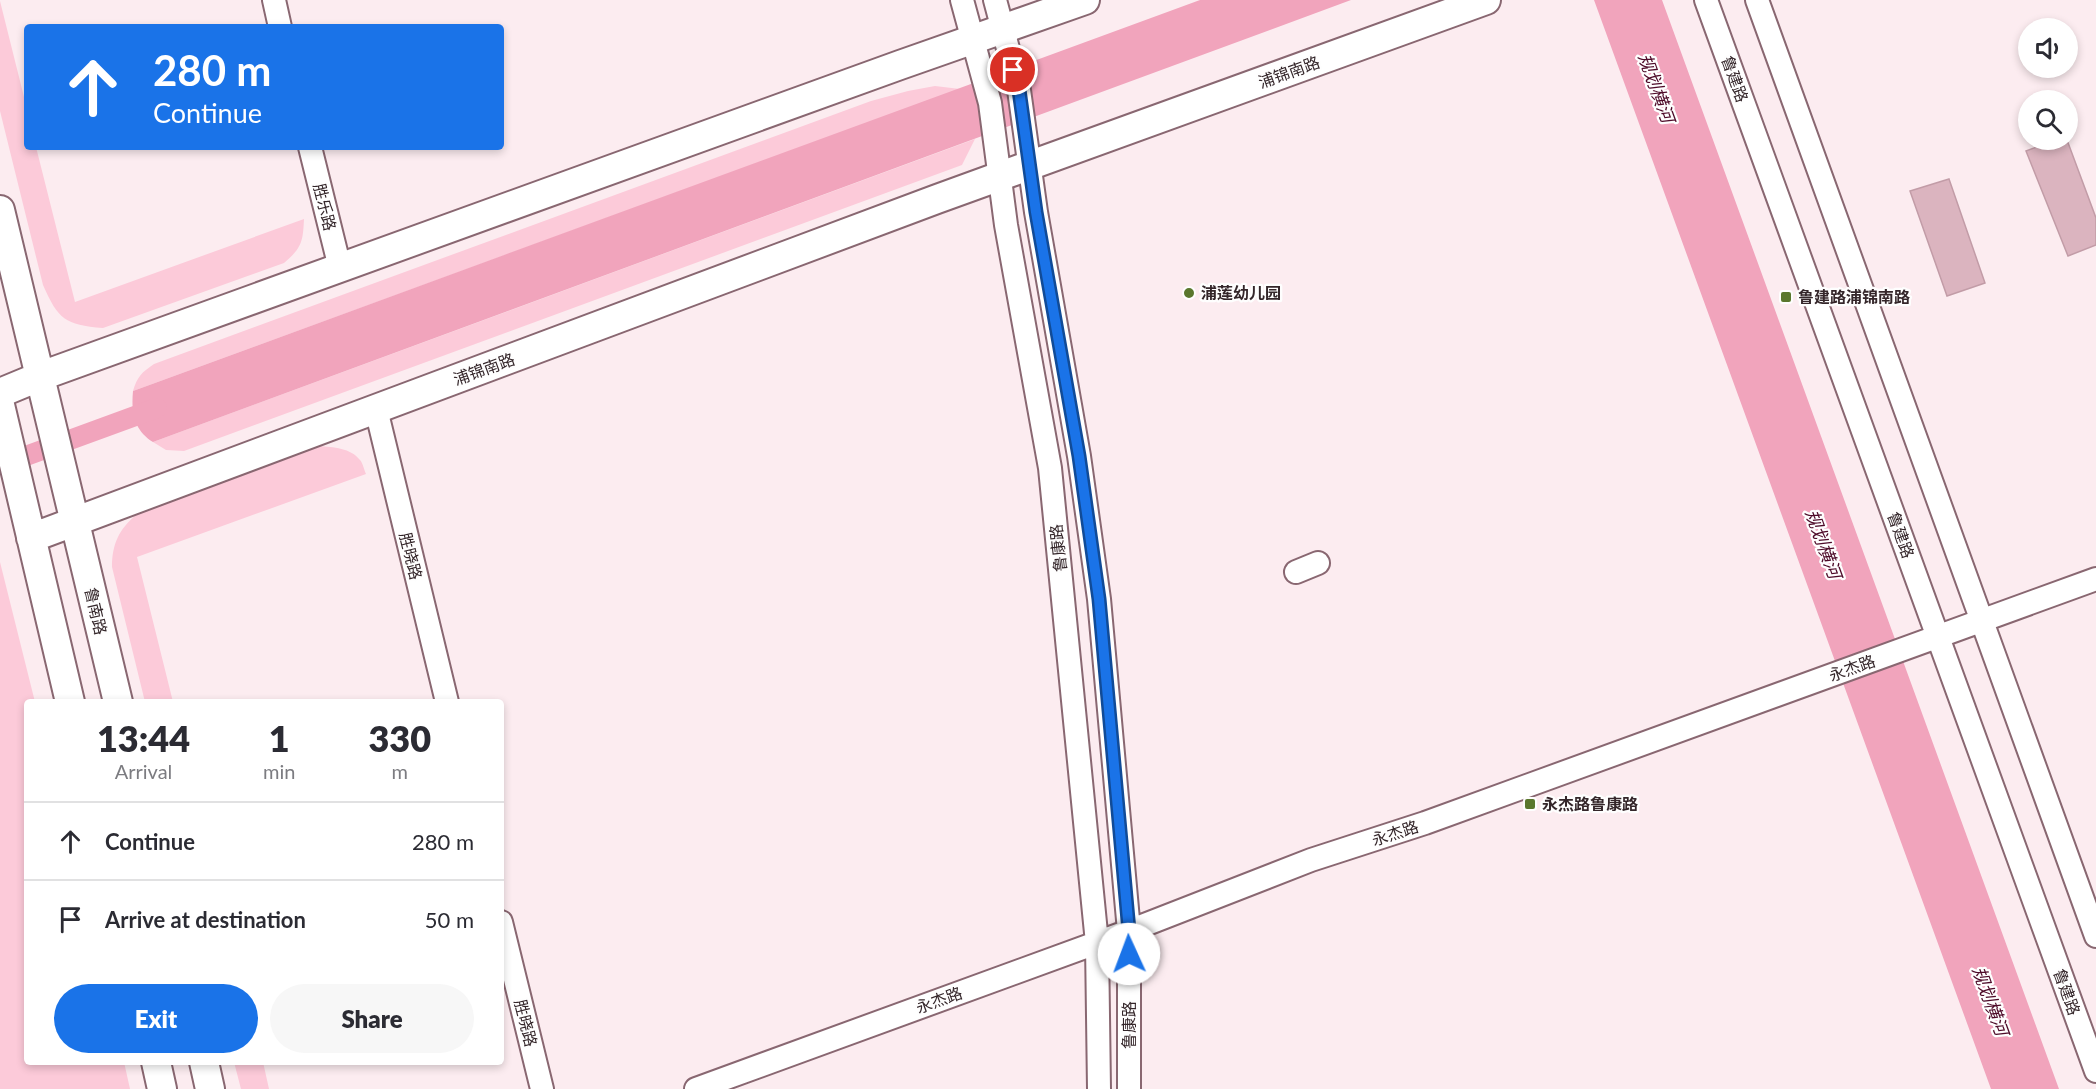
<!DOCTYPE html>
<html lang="en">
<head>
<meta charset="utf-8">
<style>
	:root { --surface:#fff; --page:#f7f7f7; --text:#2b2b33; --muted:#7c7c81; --line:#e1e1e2; --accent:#1a73e8 }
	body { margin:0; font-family:Lato,"Noto Sans SC",sans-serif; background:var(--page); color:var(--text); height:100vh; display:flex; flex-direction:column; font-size:22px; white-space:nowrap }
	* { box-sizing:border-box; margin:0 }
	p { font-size:20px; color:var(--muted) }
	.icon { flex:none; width:33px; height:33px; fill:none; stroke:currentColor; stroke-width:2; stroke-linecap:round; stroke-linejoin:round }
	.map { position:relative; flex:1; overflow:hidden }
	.details { position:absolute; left:24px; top:699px; width:480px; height:366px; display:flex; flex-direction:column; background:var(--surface); border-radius:6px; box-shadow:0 3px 9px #0003 }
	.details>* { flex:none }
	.banner { position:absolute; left:24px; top:24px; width:480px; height:126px; border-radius:6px; box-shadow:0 3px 9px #0003; background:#1a73e8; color:#fff; overflow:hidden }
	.tools { position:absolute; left:2018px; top:18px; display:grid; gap:12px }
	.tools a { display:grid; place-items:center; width:60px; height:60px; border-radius:50%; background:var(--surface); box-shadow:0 3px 9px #0003; font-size:30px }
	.pin { position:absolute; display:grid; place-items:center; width:51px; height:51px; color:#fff; margin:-26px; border:3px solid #fff; border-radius:50%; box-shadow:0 2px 6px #0007 }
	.me { position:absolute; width:66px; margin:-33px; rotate:358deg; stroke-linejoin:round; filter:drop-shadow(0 0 4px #0008) }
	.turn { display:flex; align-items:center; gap:21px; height:126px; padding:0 30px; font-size:27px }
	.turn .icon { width:78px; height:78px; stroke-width:2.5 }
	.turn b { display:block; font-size:42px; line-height:51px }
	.eta { display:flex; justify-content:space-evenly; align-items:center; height:102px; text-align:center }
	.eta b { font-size:36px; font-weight:800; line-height:42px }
	.primary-button { display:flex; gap:12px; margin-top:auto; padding:12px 30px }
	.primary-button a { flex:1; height:69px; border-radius:36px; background:var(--accent); color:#fff; font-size:24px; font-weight:800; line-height:69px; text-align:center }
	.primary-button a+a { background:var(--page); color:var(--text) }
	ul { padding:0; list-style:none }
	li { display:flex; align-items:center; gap:18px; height:78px; padding:0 30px; border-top:2px solid var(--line) }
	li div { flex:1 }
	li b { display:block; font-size:22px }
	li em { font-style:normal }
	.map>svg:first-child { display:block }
	.green { fill:#fccad9 }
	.water { fill:#f1a4bc }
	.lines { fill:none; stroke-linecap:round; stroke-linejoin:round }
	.canal { stroke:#f1a4bc; stroke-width:20 }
	.building { fill:#dbb4bf; stroke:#c29ca7; stroke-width:1.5 }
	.minor-casing { stroke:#896771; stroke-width:26 }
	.major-casing { stroke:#896771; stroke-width:32 }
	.minor { stroke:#fff; stroke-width:22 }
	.major { stroke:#fff; stroke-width:28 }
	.route-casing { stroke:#114b97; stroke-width:15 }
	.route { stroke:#1a73e8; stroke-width:10 }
	.poi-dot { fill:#5a772d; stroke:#fefefe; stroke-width:2 }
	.labels { text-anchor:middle; stroke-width:4.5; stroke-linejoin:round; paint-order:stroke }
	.street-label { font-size:16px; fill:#34262a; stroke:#fefefe }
	.poi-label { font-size:16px; font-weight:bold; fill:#34262a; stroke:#fefefe; text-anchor:start }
	.water-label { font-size:18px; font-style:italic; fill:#4e0b29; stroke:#fefefe }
</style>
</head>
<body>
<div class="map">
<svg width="2096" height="1089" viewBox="0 0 2096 1089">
	<rect width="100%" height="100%" fill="#fcecf0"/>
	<path class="green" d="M0 1 27 109V147H36L75 302 304 219C303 241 302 248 284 263L103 328C65 325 58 319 43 285L0 111Z
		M935 86 960 89 133 391C137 377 142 372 154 364L871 101 908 91Z
		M975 139 962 165 184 451 166 450 153 442Z
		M319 446C333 447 351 448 360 460 363 463 364 470 366 474L137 557 173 702H145L112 567C112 544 119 529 137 514Z
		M0 562 35 702H27V1062H124L130 1089H0Z
		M234 1062H263L269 1089H241Z"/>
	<path class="water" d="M1200 0H1351L153 442C134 430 131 413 133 391Z
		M1594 0H1662L2059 1089H1991Z"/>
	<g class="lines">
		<path class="canal" d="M1 465 157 408"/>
	</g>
	<path class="building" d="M2056 140H2067L2096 218V245L2068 256 2026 151Z
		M1949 179 1985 283 1947 296 1910 191Z"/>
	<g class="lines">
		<g class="minor-casing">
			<path id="minor" d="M274 0 280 27
				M962 0 990 103 1006 225 1050 468 1097 943 1099 1089
				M995 0 1019 90 1036 212 1079 456 1099 599 1129 931V1089
				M1706 0 2096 1071
				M1757 0 2096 936
				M310 147 340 268
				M376 409 447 702
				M1296 572 1318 563
				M501 922 542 1089
				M696 1089 1129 931 1311 860 1425 823 2096 579"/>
		</g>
		<g class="major-casing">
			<path id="major" d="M0 210 118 702
				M0 393 41 376 900 65 1085 0
				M0 405 70 702
				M31 538 937 199 1486 0
				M156 1062 162 1089
				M204 1062 210 1089"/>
		</g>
		<use href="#minor" class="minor"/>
		<use href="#major" class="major"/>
	</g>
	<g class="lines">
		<g class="route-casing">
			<path id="route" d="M1013 70 1019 90 1036 212 1079 456 1099 599 1129 931V954"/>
		</g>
		<use href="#route" class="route"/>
	</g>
	<g class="poi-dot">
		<circle cx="1189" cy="293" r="6"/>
		<rect x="1780" y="291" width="12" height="12" rx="3"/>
		<rect x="1524" y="798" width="12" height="12" rx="3"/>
	</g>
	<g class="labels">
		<g class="street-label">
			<text transform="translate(1289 72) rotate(-20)" y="6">浦锦南路</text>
			<text transform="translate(1735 79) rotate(70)" y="6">鲁建路</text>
			<text transform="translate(325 207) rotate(76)" y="6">胜乐路</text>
			<text transform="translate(484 369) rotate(-20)" y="6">浦锦南路</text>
			<text transform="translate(1901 535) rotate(70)" y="6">鲁建路</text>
			<text transform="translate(1058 548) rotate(-96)" y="6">鲁康路</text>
			<text transform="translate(411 556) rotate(76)" y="6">胜晓路</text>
			<text transform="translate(96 611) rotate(77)" y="6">鲁南路</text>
			<text transform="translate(1852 668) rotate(-20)" y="6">永杰路</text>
			<text transform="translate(1395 833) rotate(-18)" y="6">永杰路</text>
			<text transform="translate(2067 992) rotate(70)" y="6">鲁建路</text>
			<text transform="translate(939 1000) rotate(-20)" y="6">永杰路</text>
			<text transform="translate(526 1023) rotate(76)" y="6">胜晓路</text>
			<text transform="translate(1129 1025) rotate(-90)" y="6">鲁康路</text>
		</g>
		<g class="poi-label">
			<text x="1201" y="299">浦莲幼儿园</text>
			<text x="1798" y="303">鲁建路浦锦南路</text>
			<text x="1542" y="810">永杰路鲁康路</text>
		</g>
		<g class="water-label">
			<text transform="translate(1656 88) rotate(70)" y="6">规划横河</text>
			<text transform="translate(1823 544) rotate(70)" y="6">规划横河</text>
			<text transform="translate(1990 1001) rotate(70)" y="6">规划横河</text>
		</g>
	</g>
</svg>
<div class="tools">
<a><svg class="icon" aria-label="sound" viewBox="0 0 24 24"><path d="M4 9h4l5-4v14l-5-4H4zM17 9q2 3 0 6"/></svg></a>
<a><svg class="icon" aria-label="search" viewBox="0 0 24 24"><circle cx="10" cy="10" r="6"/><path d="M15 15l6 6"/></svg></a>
</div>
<div class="pin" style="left:1013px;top:70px;background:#d93025"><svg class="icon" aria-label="arrive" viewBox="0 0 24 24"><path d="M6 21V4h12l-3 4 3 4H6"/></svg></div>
<svg class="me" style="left:1129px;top:954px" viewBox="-20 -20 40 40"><circle r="19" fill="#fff"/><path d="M0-13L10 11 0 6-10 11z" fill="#1a73e8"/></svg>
<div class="banner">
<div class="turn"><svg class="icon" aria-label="ahead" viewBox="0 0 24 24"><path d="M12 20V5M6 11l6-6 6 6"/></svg><div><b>280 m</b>Continue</div></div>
</div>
<section class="details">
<div class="eta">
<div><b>13:44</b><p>Arrival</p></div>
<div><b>1</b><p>min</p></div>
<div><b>330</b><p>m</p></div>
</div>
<ul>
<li><svg class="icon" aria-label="ahead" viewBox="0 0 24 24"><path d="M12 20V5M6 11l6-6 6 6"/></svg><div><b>Continue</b></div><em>280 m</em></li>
<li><svg class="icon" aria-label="arrive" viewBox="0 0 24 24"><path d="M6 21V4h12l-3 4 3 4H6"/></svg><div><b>Arrive at destination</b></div><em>50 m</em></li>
</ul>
<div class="primary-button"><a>Exit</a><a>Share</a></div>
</section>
</div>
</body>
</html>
